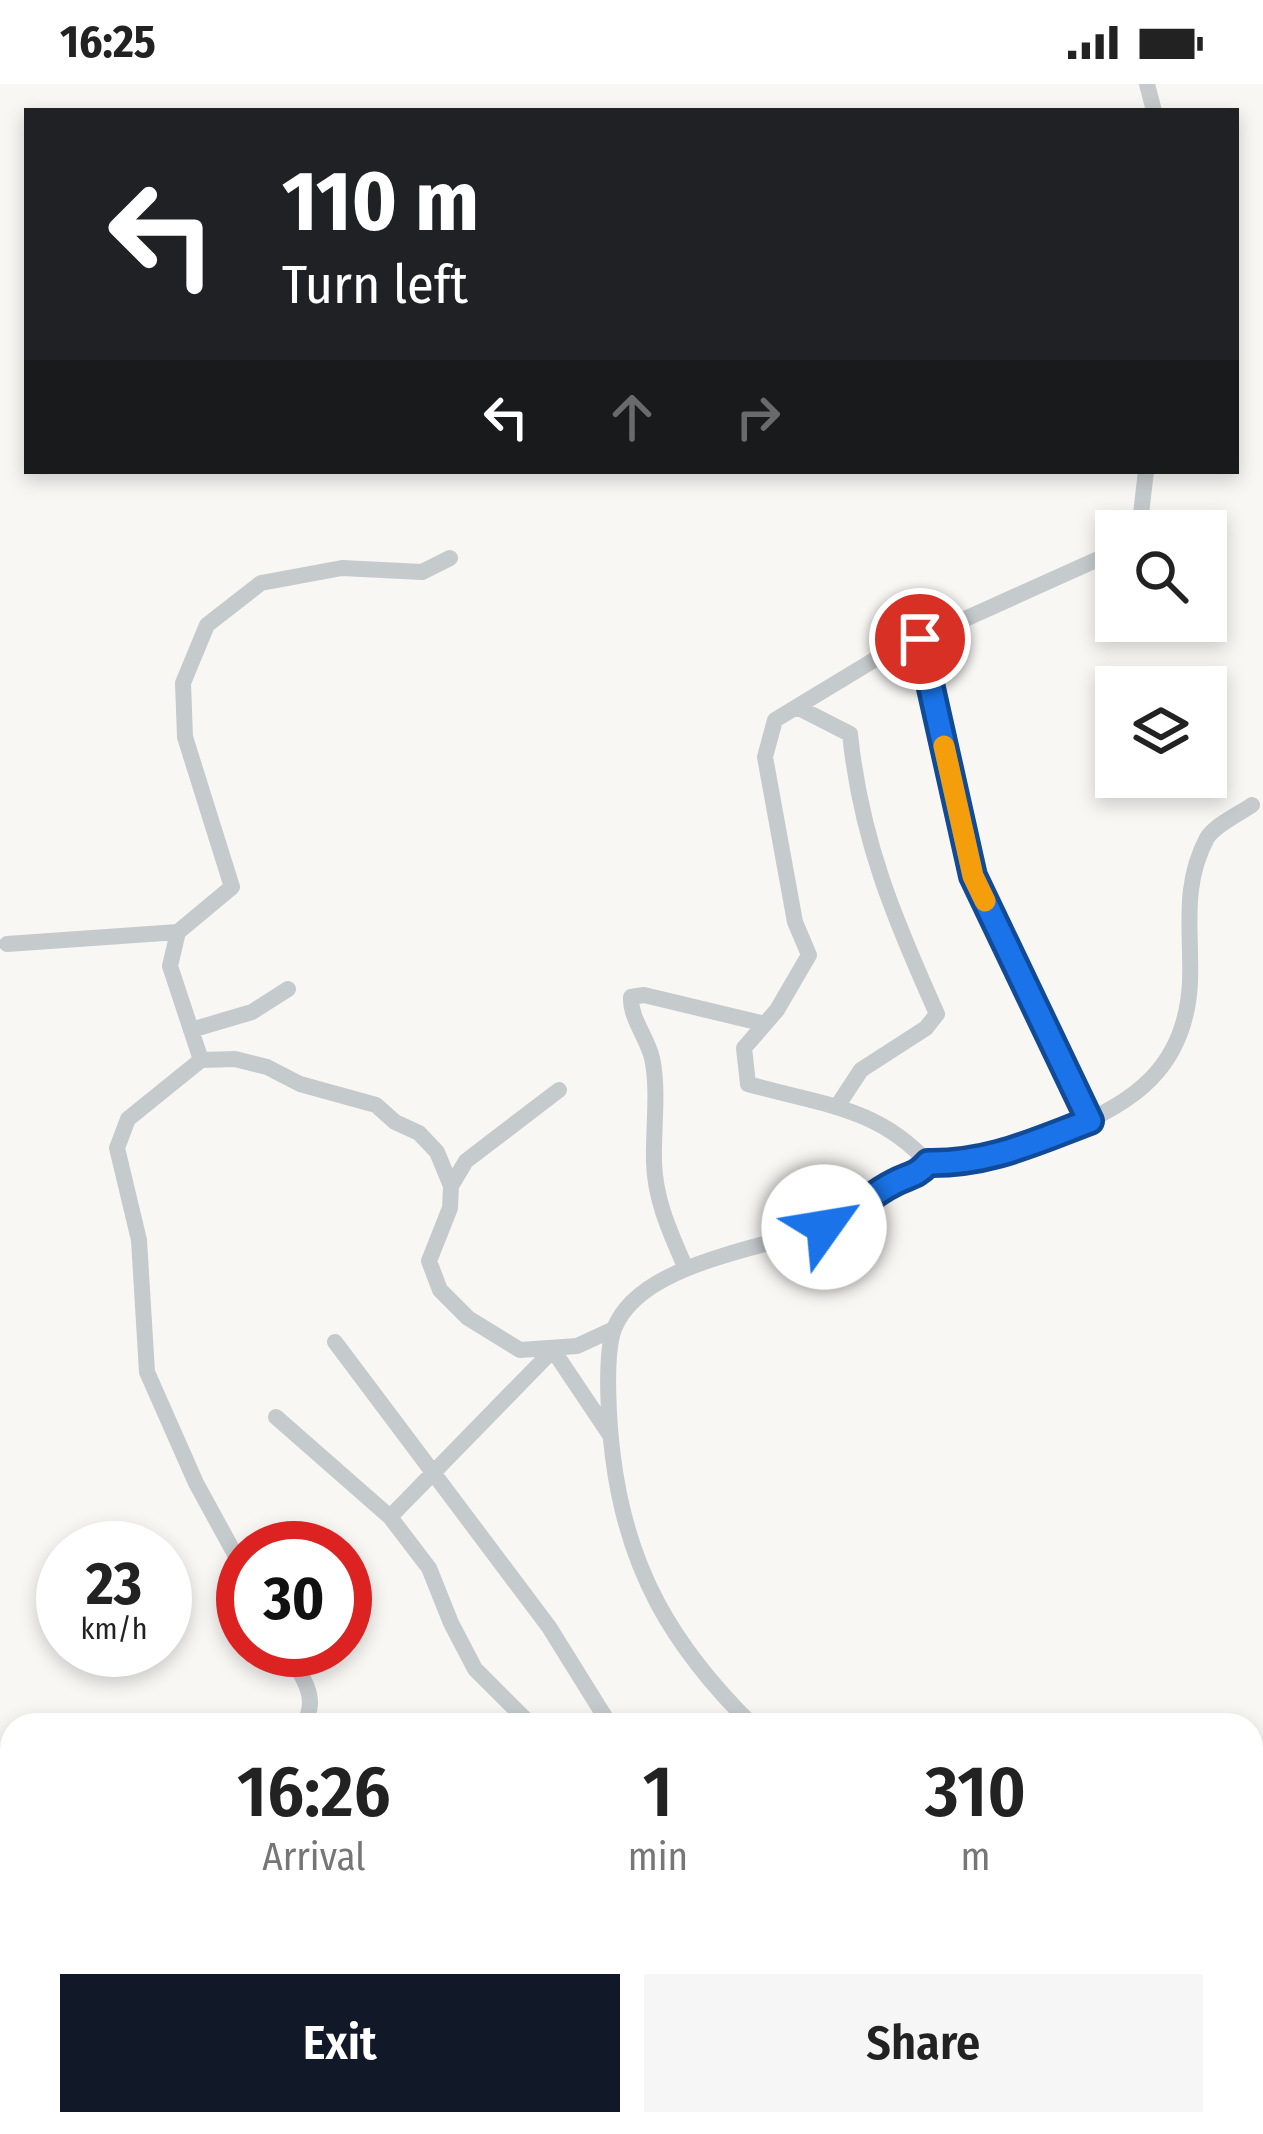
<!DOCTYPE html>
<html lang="en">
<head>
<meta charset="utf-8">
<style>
	:root { --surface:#fff; --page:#f6f6f6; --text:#222; --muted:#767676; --accent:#111827 }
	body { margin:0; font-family:"Fira Sans Condensed",sans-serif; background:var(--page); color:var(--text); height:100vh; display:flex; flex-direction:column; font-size:45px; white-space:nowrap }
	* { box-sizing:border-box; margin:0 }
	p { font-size:39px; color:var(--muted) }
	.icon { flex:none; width:66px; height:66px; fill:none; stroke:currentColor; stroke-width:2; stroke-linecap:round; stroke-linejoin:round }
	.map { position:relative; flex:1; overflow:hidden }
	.side { position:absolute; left:0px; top:1629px; width:1263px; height:423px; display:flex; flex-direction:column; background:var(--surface); border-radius:36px 36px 0 0; box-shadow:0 6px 18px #0003 }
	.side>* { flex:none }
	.guide { position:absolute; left:24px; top:24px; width:1215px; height:366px; border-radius:0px; box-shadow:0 6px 18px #0003; background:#202124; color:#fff; overflow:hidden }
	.fabs { position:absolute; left:1095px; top:426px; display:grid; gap:24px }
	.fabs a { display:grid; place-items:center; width:132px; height:132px; border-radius:0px; background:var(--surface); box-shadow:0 6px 18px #0003; font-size:60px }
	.speed { position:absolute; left:36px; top:1437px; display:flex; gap:24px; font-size:60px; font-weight:700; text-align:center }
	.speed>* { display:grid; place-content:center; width:156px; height:156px; border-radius:50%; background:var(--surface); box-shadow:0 6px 18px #0003; line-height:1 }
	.speed small { font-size:30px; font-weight:400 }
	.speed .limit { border:18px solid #d22; background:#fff; color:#111 }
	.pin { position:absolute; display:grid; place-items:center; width:102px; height:102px; color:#fff; margin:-51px; border:6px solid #fff; border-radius:50%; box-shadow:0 3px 12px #0007 }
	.me { position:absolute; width:132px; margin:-66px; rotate:58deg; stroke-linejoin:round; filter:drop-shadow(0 0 9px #0008) }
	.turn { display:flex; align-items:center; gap:42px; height:252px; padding:0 60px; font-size:54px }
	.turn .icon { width:156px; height:156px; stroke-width:2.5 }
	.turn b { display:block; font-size:84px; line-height:102px }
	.lanes { display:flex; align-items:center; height:114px; padding:0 60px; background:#0003; justify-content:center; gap:60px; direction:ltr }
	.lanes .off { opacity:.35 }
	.eta { display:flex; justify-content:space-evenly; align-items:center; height:204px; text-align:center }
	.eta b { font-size:72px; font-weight:600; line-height:84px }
	.cta { display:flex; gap:24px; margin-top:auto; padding:24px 60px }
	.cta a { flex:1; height:138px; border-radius:0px; background:var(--accent); color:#fff; font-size:48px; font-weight:600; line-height:138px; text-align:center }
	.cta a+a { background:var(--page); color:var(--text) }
	.status { display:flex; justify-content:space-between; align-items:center; height:84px; padding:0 60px; background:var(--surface); direction:ltr }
	.status svg { height:33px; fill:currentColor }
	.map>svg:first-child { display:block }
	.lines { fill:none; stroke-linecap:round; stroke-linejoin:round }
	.street { stroke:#c5cacd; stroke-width:16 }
	.route-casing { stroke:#114b97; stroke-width:30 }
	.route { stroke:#1a73e8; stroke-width:21 }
	.slow { stroke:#f59e0b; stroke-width:21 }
</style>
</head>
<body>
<div class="status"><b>16:25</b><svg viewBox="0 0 49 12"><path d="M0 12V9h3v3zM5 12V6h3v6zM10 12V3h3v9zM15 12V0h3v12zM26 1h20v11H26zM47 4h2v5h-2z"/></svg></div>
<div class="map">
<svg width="1263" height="2050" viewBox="0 0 1263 2050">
	<rect width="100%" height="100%" fill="#f8f7f4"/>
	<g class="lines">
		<path class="street" d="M1147 0 1154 27
			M1139 447 1146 387
			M920 555 973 792 1090 1037
			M799 624 850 650C861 756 894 834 937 930L926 944 861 986 838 1021
			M7 860 178 848
			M191 946 252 928 288 905
			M201 976 170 882 178 848 232 803 185 653 183 599 207 541 261 499 342 484 422 488 450 474
			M928 1079C977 1080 1016 1065 1061 1048 1134 1020 1186 983 1190 898 1192 848 1181 803 1207 754 1215 741 1239 730 1252 721
			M451 1102 466 1077 559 1006
			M686 1185C671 1150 655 1117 654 1078 653 1045 659 1006 652 974 647 953 630 934 631 913L644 911 765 940
			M335 1258 549 1543 610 1641
			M276 1333 390 1433 429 1484 451 1539 475 1585 531 1641
			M390 1433 553 1266 610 1351
			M243 1485 196 1399 147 1288 139 1156 117 1064 128 1035 201 976 235 975 267 983 300 1000 376 1021 395 1038 419 1049 437 1068 451 1102 450 1124 429 1177 440 1206 468 1234 520 1266 577 1262 614 1245
			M287 1566C300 1589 322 1616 302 1641
			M752 1641C672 1562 627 1485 613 1373 609 1343 604 1272 614 1245 642 1172 788 1163 847 1134 860 1127 870 1114 883 1106 900 1095 915 1095 928 1079 877 1022 817 1020 748 1000L744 964 777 926 809 871 795 838 765 673 775 636 874 576 1116 467
			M0 1678 12 1680
			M0 1865 12 1892
			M0 1987 12 1979
			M100 2040 106 2050
			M383 2040 389 2050
			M922 2040 930 2050
			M1025 2040 1032 2050
			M1139 2040 1146 2050
			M664 2050 672 2040
			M793 2050 861 2040"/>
	</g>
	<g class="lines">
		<g class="route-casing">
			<path id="route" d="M824 1143C854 1131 867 1112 894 1099 908 1091 916 1093 928 1079 989 1080 1034 1058 1090 1037L973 792 920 555"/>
		</g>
		<use href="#route" class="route"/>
		<path class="slow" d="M944 662 973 792 985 817"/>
	</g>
</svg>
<div class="fabs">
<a><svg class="icon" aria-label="search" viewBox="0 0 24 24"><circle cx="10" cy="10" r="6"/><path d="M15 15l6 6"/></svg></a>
<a><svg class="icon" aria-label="layers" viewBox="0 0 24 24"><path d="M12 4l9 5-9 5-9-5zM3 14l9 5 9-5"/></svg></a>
</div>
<div class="speed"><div>23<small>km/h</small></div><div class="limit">30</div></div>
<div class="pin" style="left:920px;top:555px;background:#d93025"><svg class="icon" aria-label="arrive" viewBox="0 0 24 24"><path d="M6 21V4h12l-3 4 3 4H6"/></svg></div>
<svg class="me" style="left:824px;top:1143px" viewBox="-20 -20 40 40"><circle r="19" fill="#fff"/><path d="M0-13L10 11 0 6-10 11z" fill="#1a73e8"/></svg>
<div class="guide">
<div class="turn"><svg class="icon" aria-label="left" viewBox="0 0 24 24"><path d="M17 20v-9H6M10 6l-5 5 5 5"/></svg><div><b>110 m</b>Turn left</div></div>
<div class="lanes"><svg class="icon" aria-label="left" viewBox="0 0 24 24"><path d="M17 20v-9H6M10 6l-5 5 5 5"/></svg><svg class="icon off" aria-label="ahead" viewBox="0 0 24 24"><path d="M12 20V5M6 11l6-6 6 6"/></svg><svg class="icon off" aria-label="right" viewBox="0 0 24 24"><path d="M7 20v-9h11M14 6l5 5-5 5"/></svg></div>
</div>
<section class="side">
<div class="eta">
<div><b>16:26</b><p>Arrival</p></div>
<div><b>1</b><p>min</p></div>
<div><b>310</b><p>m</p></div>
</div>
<div class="cta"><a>Exit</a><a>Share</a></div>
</section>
</div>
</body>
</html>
